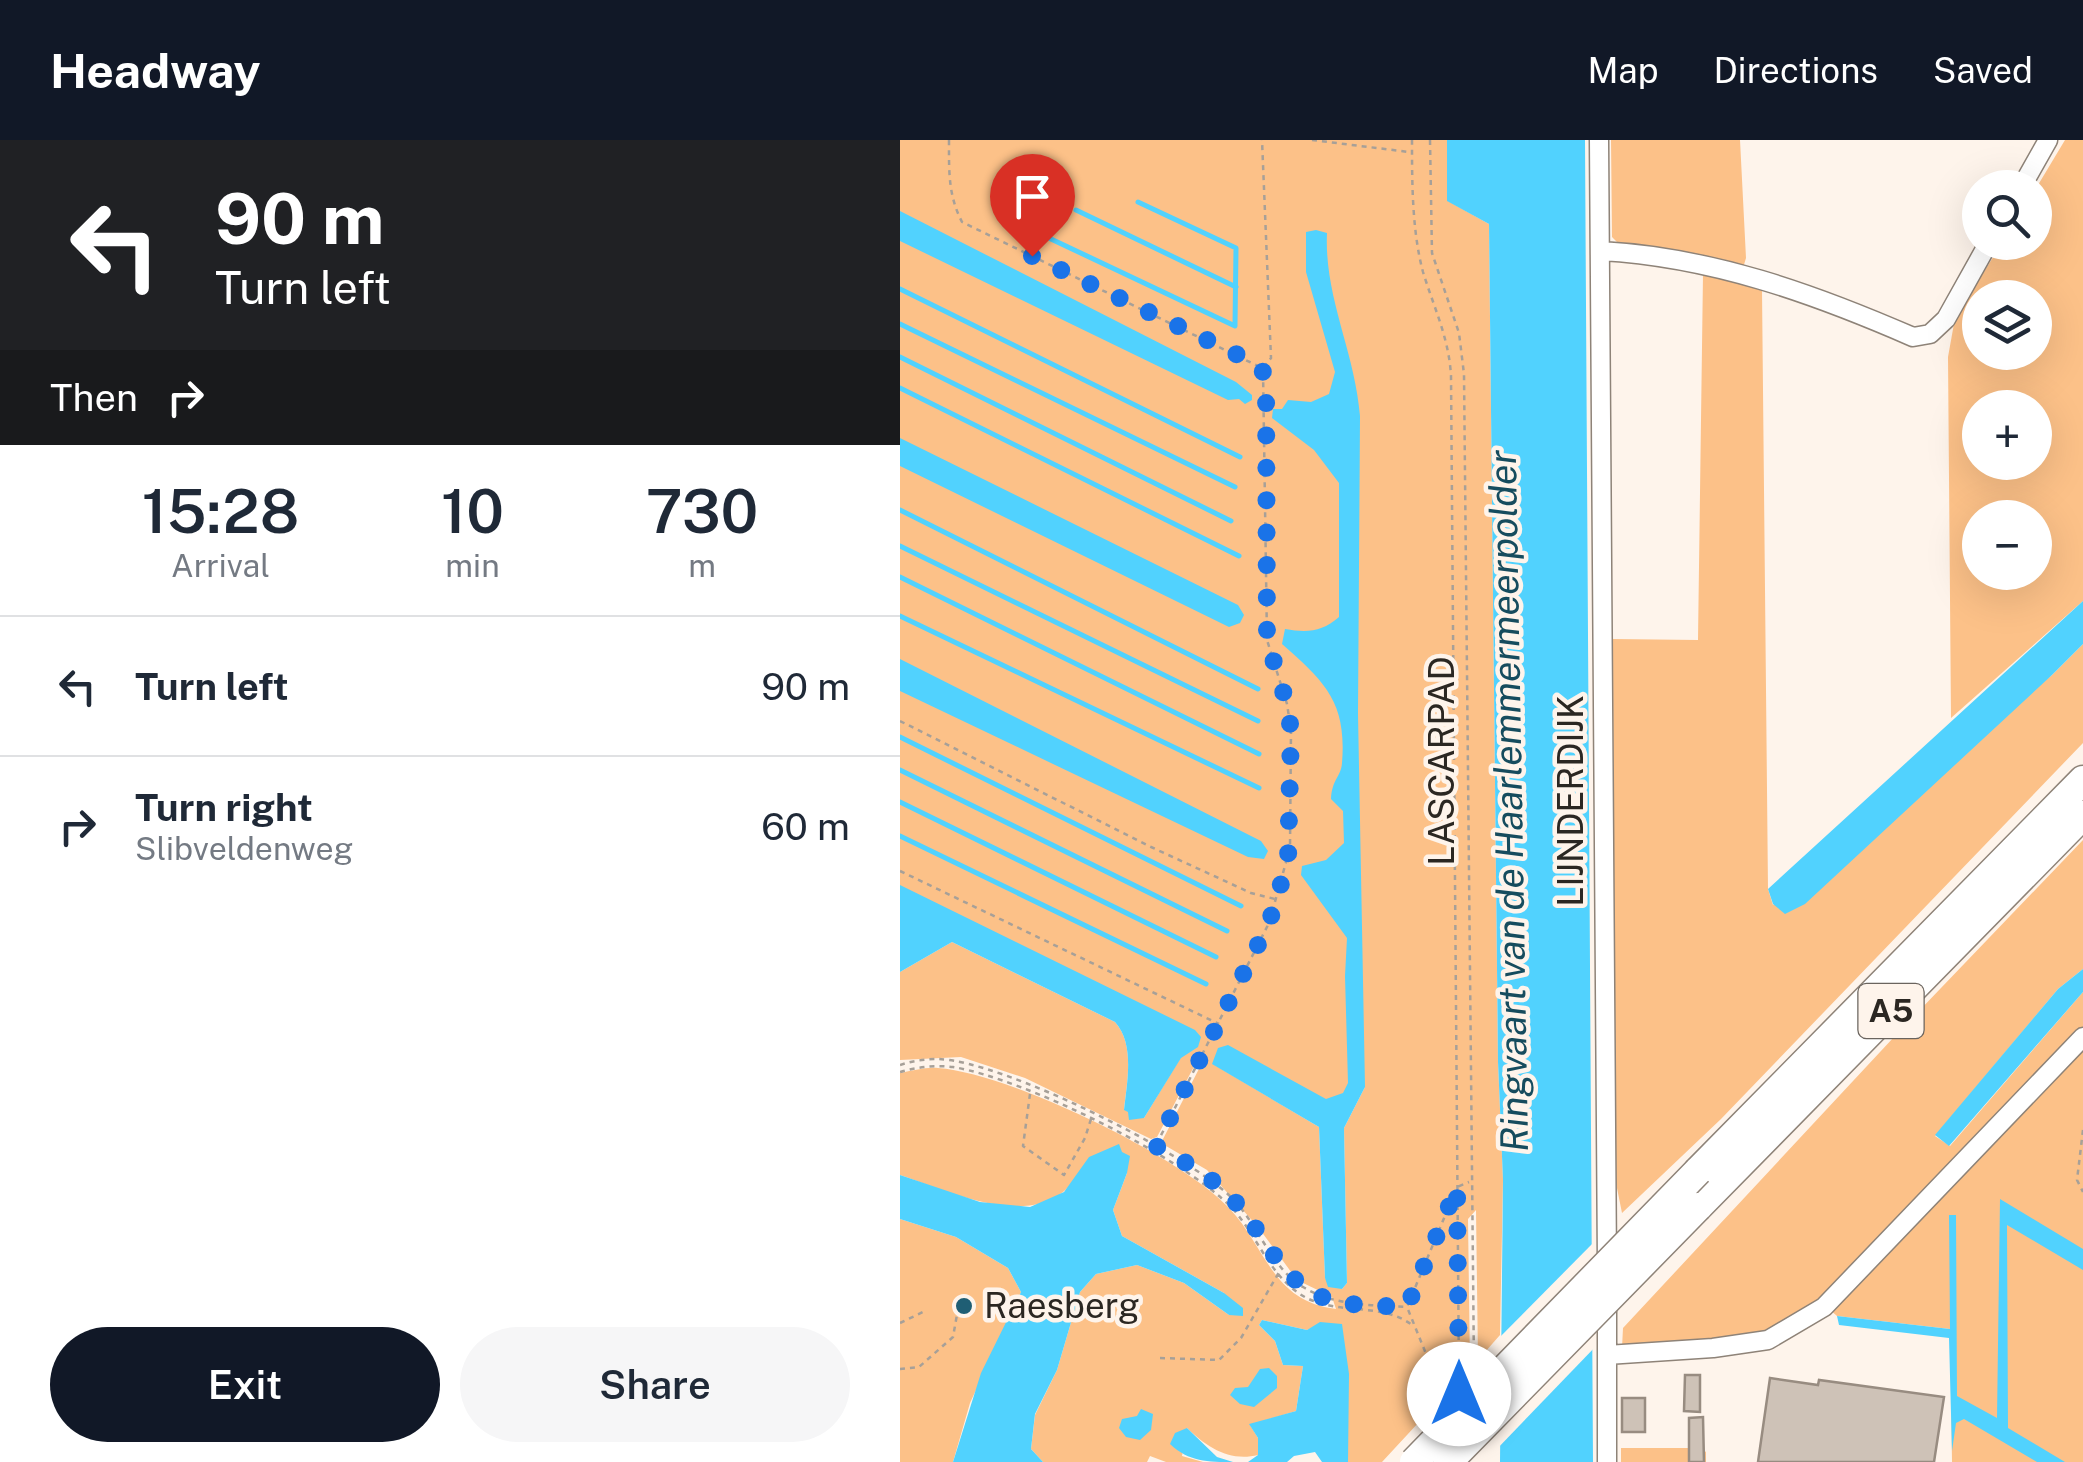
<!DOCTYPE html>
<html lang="en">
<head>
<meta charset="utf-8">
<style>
	:root { --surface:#fff; --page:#f6f6f7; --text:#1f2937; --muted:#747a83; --line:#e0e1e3; --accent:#111827 }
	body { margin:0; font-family:"Public Sans",sans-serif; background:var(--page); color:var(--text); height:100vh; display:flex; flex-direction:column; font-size:38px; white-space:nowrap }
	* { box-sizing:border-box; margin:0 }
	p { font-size:32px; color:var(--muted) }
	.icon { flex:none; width:55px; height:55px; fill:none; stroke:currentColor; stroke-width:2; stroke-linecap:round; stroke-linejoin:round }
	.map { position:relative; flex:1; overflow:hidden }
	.drawer { display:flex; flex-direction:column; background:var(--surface); width:900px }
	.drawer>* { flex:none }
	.hud { background:#202124; color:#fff; overflow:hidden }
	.buttons { position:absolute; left:1062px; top:30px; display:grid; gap:20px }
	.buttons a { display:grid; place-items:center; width:90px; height:90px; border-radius:50%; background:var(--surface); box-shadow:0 10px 40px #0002; font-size:50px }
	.pin { position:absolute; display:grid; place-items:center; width:85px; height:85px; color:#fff; margin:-102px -42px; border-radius:50% 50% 50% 0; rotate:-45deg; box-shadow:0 0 10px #0007 }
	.pin .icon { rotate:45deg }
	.me { position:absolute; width:110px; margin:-55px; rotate:0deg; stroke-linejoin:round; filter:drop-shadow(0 0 8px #0008) }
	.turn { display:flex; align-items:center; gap:35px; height:210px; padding:0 50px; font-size:45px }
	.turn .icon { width:130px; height:130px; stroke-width:2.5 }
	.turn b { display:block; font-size:70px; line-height:85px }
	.then { display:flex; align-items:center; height:95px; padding:0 50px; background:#0003; gap:20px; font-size:38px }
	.eta { display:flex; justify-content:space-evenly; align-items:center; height:170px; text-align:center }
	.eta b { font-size:60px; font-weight:600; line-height:70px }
	.cta { display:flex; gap:20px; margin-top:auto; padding:20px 50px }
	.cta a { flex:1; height:115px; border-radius:60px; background:var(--accent); color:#fff; font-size:40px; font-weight:600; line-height:115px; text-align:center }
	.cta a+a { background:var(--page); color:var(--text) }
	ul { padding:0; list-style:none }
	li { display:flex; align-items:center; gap:30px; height:140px; padding:0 50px; border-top:2px solid var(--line) }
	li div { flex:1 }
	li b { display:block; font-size:38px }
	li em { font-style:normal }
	header { display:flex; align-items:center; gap:60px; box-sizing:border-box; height:140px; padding:0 50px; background:var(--accent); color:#fff }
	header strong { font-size:48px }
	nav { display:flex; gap:55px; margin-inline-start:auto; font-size:35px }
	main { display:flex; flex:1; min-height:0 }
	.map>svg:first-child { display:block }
	.green { fill:#fcc188; fill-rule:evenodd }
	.water { fill:#51d2fe }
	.pier { fill:#fef4eb }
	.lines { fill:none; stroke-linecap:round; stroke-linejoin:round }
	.stream { stroke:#51d2fe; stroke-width:5 }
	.building { fill:#cec2b7; stroke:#988c81; stroke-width:2.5 }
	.minor-casing { stroke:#8e8378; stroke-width:21 }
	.highway-casing { stroke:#8e8378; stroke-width:31 }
	.path { stroke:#a7a098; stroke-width:2.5; stroke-dasharray:5 5; stroke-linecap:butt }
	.minor { stroke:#fff; stroke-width:18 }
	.highway { stroke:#fff; stroke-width:28 }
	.highway-bridge-casing { stroke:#8e8378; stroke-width:31; stroke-linecap:butt }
	.highway-bridge { stroke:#fff; stroke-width:28 }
	.route { stroke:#1a73e8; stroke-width:18; stroke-dasharray:0 32.4 }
	.poi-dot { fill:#1f5e74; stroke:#fef4eb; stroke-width:4 }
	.labels { text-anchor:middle; stroke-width:9; stroke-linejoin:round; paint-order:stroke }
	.shield { fill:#fef4eb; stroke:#6a645e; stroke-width:2.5 }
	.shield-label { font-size:32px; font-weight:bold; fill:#2b2722 }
	.street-label { font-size:35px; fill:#2b2722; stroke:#fef4eb }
	.poi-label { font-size:35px; fill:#2b2722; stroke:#fef4eb; text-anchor:start }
	.water-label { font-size:38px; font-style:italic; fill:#164c5e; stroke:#fef4eb }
</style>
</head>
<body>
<header>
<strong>Headway</strong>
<nav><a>Map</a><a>Directions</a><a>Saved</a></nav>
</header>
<main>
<section class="drawer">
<div class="hud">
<div class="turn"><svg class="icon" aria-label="left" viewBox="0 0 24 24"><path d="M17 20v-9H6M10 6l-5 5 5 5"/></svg><div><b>90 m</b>Turn left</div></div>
<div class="then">Then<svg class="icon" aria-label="right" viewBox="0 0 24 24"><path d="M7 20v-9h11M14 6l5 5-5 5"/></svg></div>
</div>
<div class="eta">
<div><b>15:28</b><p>Arrival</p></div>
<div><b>10</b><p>min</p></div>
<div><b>730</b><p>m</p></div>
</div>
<ul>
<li><svg class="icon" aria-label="left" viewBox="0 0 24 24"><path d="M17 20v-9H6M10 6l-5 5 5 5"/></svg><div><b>Turn left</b></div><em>90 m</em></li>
<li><svg class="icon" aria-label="right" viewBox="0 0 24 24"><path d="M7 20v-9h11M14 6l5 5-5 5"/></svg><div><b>Turn right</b><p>Slibveldenweg</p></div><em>60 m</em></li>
</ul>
<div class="cta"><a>Exit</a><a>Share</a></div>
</section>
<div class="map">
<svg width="1183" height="1322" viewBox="0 0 1183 1322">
	<rect width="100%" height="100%" fill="#fef4eb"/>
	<path class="green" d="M0 0H547L548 61 589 84 598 922 603 1040 600 1195 578 1220 576 1070 568 1079 570 1227 482 1322H448L416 1186 407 1190 362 1180 359 1185 375 1201 383 1225 403 1226 396 1271 350 1285 358 1298V1315C329 1322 307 1307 287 1288L282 1316 303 1322H266L250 1316 247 1322H143L131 1309 135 1275 157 1230 180 1152 196 1134 237 1125 284 1143 329 1175 324 1153 222 1096 213 1070 227 1033 214 1008C173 1023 188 1032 163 1052 121 1086 44 1050 0 1035V933C12 931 25 927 38 928 109 933 281 1016 330 1069 367 1109 372 1161 436 1169L432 1157 397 1140 358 1087 307 1030 261 1003 304 919 299 917 257 997 251 999 125 938 61 917 0 920V832L52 802 215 882C235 904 227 942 224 969L244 978 281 917 0 753ZM313 924 440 967 465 947 444 988 447 1143 442 1149 425 1138 419 987Z
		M711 0H840L846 118 843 128 721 106 712 97Z
		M1165 0H1183V461L1051 578 1048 217 1055 178 1102 103 1135 102V50ZM1080 158H1135V212H1080ZM1080 268H1135V322H1080ZM1080 378H1135V432H1080Z
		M803 134 862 150 868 749 873 765 1152 535 1183 504V603L821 979 722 1073 714 1033 713 499 798 500Z
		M1183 700V829L1158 849 1035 996 1050 1006 1183 852V890L922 1159 873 1192 805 1204 722 1208 723 1188 994 897Z
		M1183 904V1322H1052L1050 1189 937 1176 929 1169 1062 1037Z
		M0 1079 56 1097 108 1128 121 1152 70 1263 53 1322H0Z
		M721 1308H801L806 1312V1322H721Z"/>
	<path class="water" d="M547 0H685L693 1322H600L603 1040 598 922 589 84 547 61Z
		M0 71 336 242 352 255V260L345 264 339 259 328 260 0 101Z
		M416 90 427 93C424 157 455 212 460 276L458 574 465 947 444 988 447 1143 442 1149 428 1147 425 1138 419 987 312 924 318 908 328 905 426 959 443 953 448 943 445 836 447 798 401 735 402 726 426 720 444 703 443 671 431 659C432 639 441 637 442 623 447 562 425 542 382 504L385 489C407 493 422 492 439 477V343L414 310 372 278 373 269H382L388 260 411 262 429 254 435 232 406 132V92Z
		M0 298 338 465 344 475 340 483 329 487 0 326Z
		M1183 461V504L1152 535 905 764 885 774 873 764 868 749Z
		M0 519 361 701 368 711 364 719 348 717 0 551Z
		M0 745 295 890 301 897 298 907 281 918 244 978 229 980 228 972 224 970C227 942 235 904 215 882L52 802 0 832Z
		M1183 829V852L1049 1006 1035 995 1158 849Z
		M219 1004 222 1012 230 1016 227 1033 213 1070 222 1096 324 1153 343 1168V1176L329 1175 284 1143 237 1125 196 1134 180 1152 157 1230 135 1274 131 1309 143 1322H53L81 1233 121 1152 108 1128 56 1097 0 1079V1035L80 1062 130 1067 164 1052 189 1017Z
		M1100 1059 1183 1109V1130L1107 1085 1108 1288 1165 1322H1137L1064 1279 1056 1283 1052 1311 1049 1198 939 1185 937 1176 1050 1189 1049 1075H1056L1057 1256 1097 1278Z
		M362 1180 407 1190 420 1182 442 1184 449 1234 448 1322H422L415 1312 394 1316 387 1322H348L358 1315V1298L349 1284 396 1271 403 1226 383 1225 375 1201 359 1185Z
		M369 1228 377 1236V1248L354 1267 340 1264 330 1255 335 1248 348 1247 360 1229Z
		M241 1269 253 1274 251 1290 240 1300 226 1297 219 1288 222 1279 237 1276Z
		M287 1288 317 1317 333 1322C308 1322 289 1322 270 1304L275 1293Z"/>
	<path class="pier" d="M698 1098V1204L595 1311V1202Z"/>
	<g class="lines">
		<path class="stream" d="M176 70 336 147
			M113 81 335 186 336 108 238 62
			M0 149 340 317
			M0 184 335 347
			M0 217 331 381
			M0 248 339 416
			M0 370 358 549
			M0 406 358 581
			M0 437 359 614
			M0 476 359 648
			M0 597 341 766
			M0 630 327 791
			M0 662 316 817
			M0 696 306 844"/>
	</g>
	<path class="building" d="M785 1235H800V1272L784 1271Z
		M870 1238 918 1245 919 1240 1044 1257 1034 1322H858Z
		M722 1258H745V1292H722Z
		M803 1277 804 1322H789V1278Z"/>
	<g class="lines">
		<g class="minor-casing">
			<path id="minor" d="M699 0 707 1127
				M1121 48 1148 0
				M701 111C811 117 912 153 1013 197L1030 194 1046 179 1089 102
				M707 1215 813 1208 868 1200 924 1167 1183 897
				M707 1322V1158"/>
		</g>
		<g class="highway-casing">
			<path id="highway" d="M798 1031 1183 640
				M798 1067 1183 675"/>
		</g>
		<path class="path" d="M49 0C49 31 48 55 62 82L362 228
			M412 0 509 12
			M512 0C512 42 512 91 523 132 534 168 549 198 551 236L559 1243
			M530 0 532 113 559 193 564 234 574 1229
			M0 581 251 707 351 753 375 759
			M0 731 319 884
			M0 925C12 921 25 919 38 919 103 921 285 1012 332 1058 358 1084 371 1128 403 1147 434 1166 472 1165 507 1167
			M0 932C17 927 35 925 53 927 125 939 281 1016 332 1068 356 1094 367 1130 397 1152 432 1178 479 1160 512 1185
			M130 954 123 1006 164 1035 185 998 191 979
			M1183 990 1177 1040 1183 1052
			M252 1013 369 783 390 708 391 590 387 564 367 500 363 229 371 218 362 0
			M0 1183 25 1171
			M260 1218 319 1220 341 1198 382 1127
			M0 1229 19 1227 53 1197 58 1169
			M544 1258 507 1167 557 1047 569 1042"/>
		<use href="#minor" class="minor"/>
		<use href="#highway" class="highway"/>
		<g class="highway-bridge-casing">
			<path id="highway-bridge" d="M514 1322 798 1031
				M548 1322 798 1067"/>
		</g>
		<use href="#highway-bridge" class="highway-bridge"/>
	</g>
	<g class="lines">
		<path class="route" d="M132 116 357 224 366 236 367 500 387 564 391 590 388 721 369 783 256 1006C286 1022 316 1039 338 1065 366 1097 380 1139 422 1157 447 1167 480 1165 507 1167L557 1047 559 1254"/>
	</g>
	<circle class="poi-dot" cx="64" cy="1166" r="10"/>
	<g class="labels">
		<rect class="shield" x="958.5" y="844" width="65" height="54" rx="8"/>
		<g class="shield-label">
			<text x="991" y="882">A5</text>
		</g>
		<g class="street-label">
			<text transform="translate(542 621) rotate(-90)" y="12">LASCARPAD</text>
			<text transform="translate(671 661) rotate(-90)" y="12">LIJNDERDIJK</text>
		</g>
		<g class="poi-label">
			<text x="84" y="1178">Raesberg</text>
		</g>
		<g class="water-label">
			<text transform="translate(609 661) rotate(-91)" y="13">Ringvaart van de Haarlemmermeerpolder</text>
		</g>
	</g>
</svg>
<div class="buttons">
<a><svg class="icon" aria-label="search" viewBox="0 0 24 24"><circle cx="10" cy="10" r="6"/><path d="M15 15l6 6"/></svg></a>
<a><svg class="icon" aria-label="layers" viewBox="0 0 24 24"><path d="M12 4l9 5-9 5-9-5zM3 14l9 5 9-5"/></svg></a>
<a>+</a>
<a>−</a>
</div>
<div class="pin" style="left:132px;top:116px;background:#d93025"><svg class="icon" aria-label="arrive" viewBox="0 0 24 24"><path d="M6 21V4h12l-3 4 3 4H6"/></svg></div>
<svg class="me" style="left:559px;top:1254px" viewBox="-20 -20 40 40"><circle r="19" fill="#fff"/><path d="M0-13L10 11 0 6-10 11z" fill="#1a73e8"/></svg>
</div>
</main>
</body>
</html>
